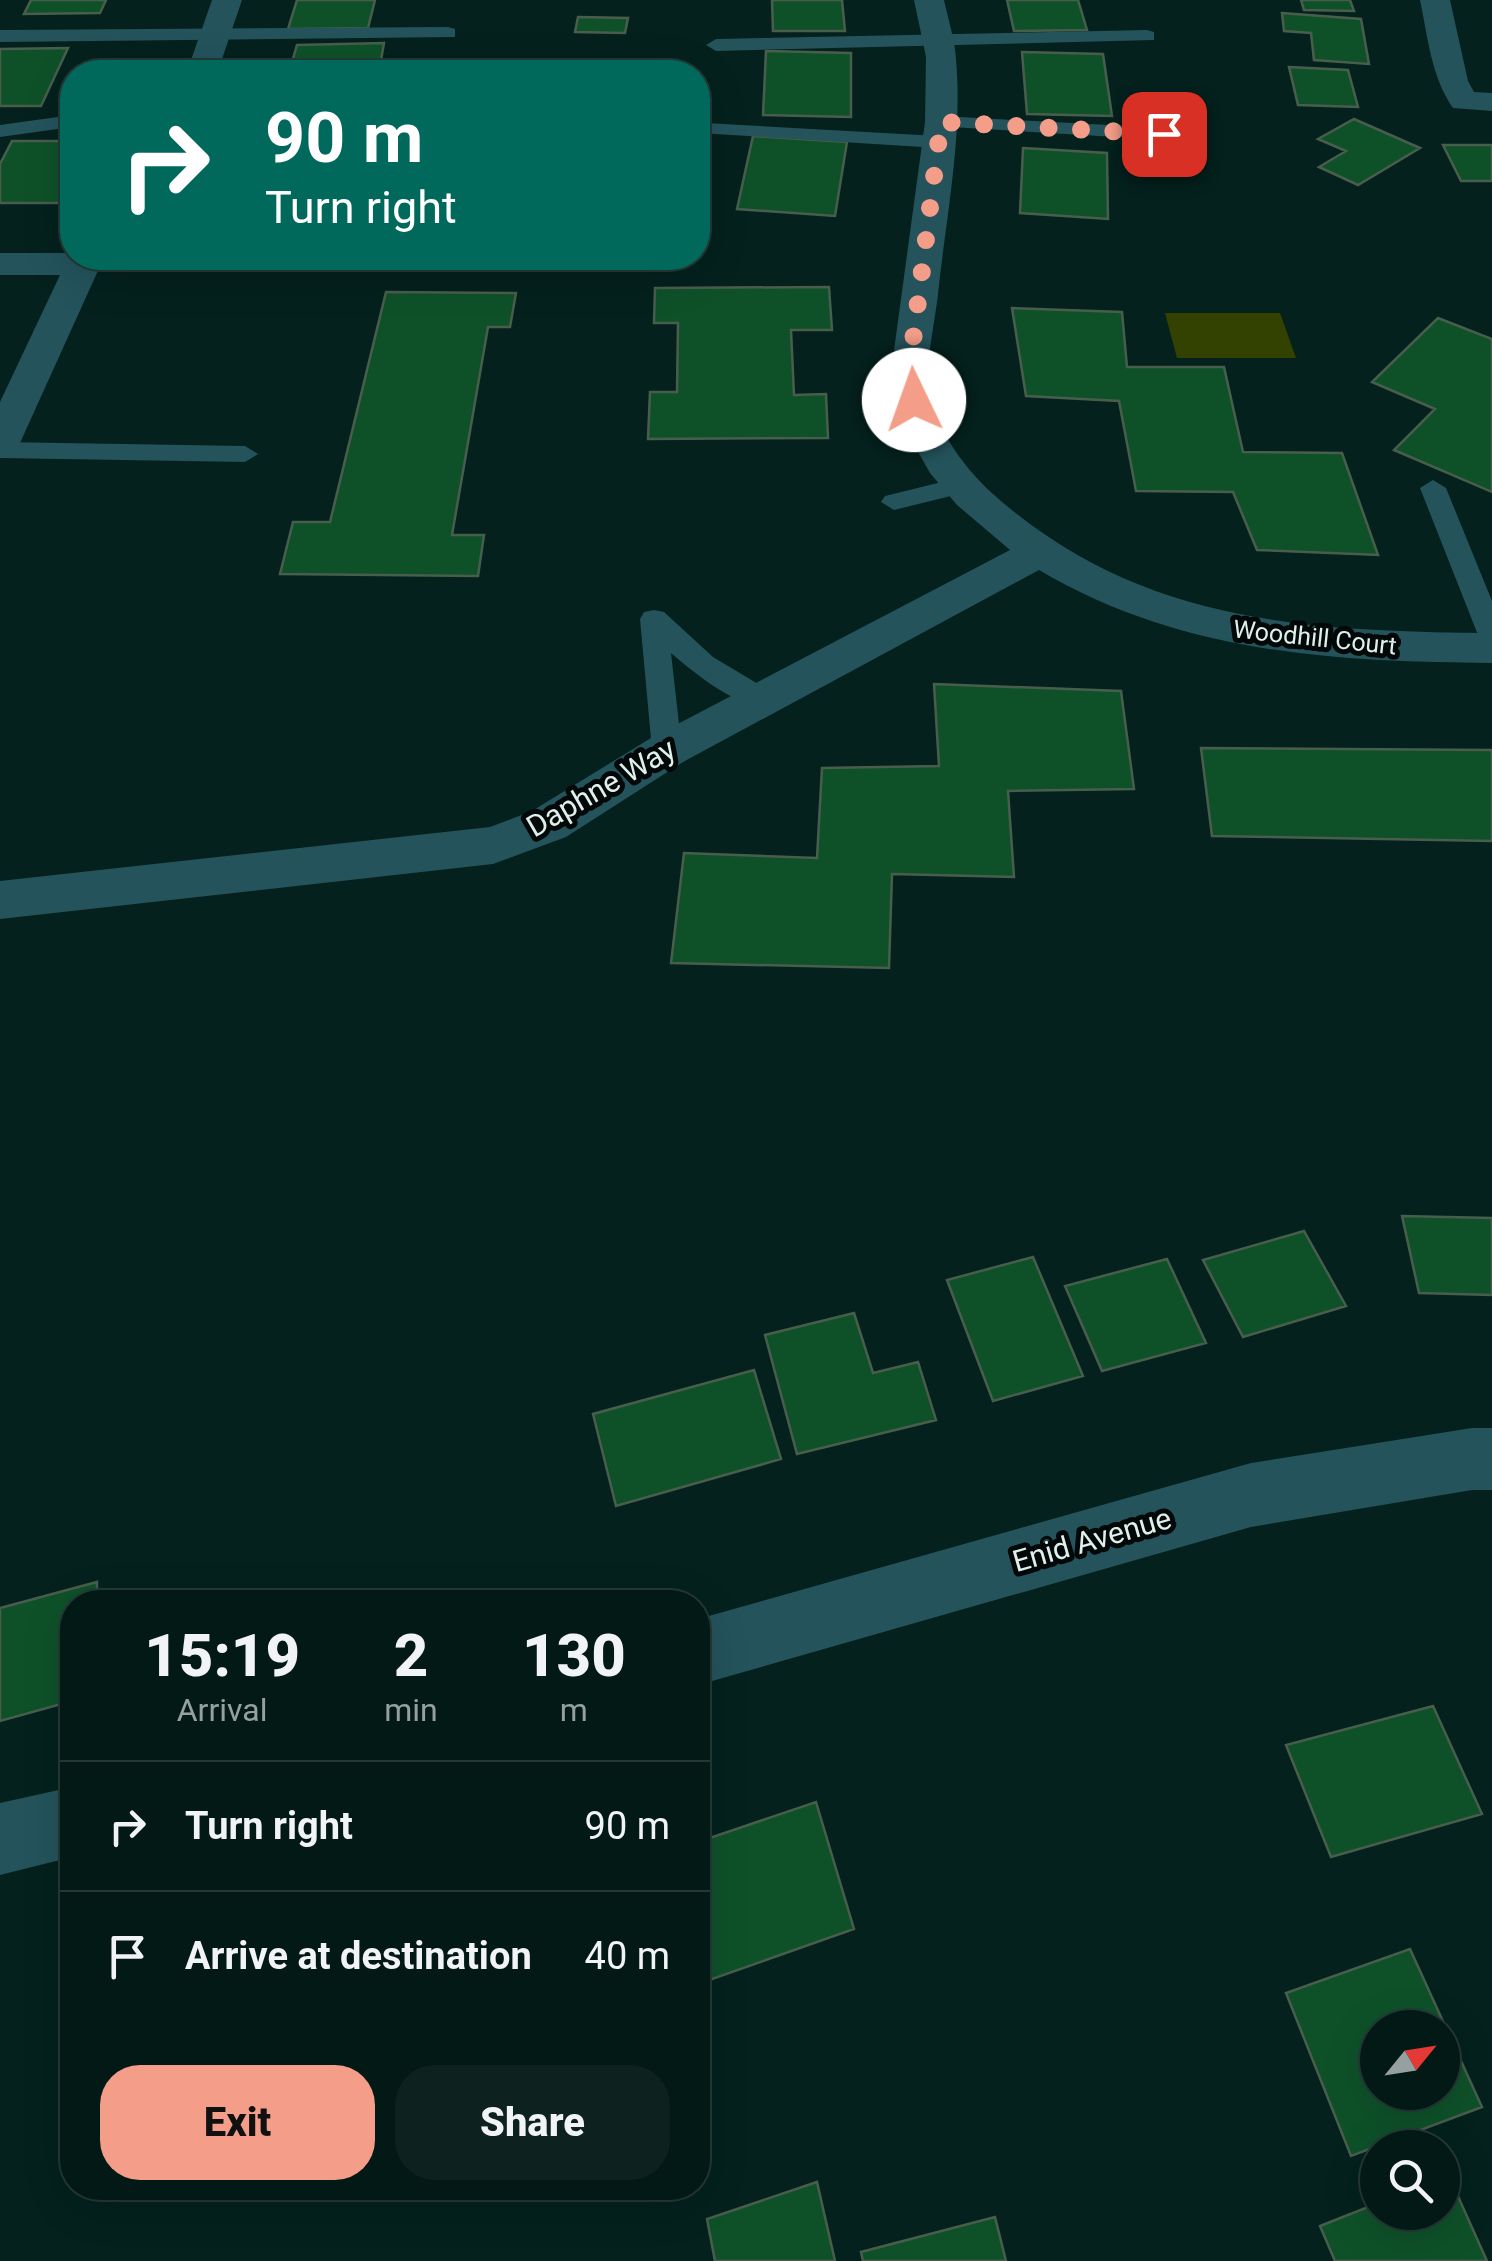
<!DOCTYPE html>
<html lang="en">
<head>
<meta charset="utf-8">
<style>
	:root { --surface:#031916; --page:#0d221f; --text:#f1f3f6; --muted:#97a0a1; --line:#243835; --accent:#f49e8a }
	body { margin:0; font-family:Roboto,sans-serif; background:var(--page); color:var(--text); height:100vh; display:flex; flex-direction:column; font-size:38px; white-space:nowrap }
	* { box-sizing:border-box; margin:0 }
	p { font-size:32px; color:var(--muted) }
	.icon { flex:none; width:55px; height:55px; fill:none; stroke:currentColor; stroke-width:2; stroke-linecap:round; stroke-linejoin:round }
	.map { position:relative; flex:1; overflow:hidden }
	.details { position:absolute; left:60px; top:1590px; width:650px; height:610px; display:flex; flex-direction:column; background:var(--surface); border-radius:40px; box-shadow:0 10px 40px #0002,0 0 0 2px var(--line) }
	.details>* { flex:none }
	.guide { position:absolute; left:60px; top:60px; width:650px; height:210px; border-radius:40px; box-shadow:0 10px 40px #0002,0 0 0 2px var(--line); background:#00695c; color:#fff; overflow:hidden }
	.needle { width:65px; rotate:60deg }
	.buttons { position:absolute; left:1360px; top:2010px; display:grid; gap:20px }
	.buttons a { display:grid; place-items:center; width:100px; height:100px; border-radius:50%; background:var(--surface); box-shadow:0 10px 40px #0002,0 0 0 2px var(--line); font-size:50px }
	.pin { position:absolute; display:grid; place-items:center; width:85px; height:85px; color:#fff; margin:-42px; border-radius:20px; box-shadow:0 5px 15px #0006 }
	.me { position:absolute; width:110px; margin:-55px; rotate:357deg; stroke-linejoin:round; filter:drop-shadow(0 0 8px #0008) }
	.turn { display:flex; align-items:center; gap:35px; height:210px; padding:0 40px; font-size:45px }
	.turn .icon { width:130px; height:130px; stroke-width:2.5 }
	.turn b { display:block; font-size:70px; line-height:85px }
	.eta { display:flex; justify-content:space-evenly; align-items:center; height:170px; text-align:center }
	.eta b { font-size:60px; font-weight:800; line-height:70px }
	.primary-button { display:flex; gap:20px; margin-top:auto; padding:20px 40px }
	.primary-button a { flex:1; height:115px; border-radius:40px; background:var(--accent); color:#111; font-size:40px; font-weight:800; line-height:115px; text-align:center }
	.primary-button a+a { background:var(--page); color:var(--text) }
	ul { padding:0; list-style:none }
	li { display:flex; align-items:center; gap:30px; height:130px; padding:0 40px; border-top:2px solid var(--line) }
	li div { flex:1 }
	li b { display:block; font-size:38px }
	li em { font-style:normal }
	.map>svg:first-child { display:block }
	.green { fill:#344201 }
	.building { fill:#0e5129; stroke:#495d4d; stroke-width:2.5; fill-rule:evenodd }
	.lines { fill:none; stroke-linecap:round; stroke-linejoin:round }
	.lane { fill:#24535c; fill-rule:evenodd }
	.street { fill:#24535c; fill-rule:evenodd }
	.route { stroke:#f49e8a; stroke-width:18; stroke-dasharray:0 32.4 }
	.labels { text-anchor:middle; stroke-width:10; stroke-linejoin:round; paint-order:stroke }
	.far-street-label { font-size:25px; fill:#dff0ec; stroke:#010807 }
	.street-label { font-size:30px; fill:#dff0ec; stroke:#010807 }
</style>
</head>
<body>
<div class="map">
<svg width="1492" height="2261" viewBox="0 0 1492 2261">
	<rect width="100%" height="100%" fill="#04211d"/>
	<path class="green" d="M1165 313H1280L1296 358H1177Z"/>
	<path class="building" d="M31 0H106L100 13 24 14Z
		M297 0H375L368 28 288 29Z
		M772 0H842L845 31H773Z
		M1007 0H1078L1087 30 1014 31Z
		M1301 0H1350L1354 11 1304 10Z
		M1282 13 1361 19 1369 64 1314 60 1311 33 1284 31Z
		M578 17 628 18 625 33 575 32Z
		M384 43 379 72H289L297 45Z
		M68 48 41 106H0V49Z
		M766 51 851 53V117L763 115Z
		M1022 52 1103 54 1112 116 1027 114Z
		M1289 67 1348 70 1358 107 1298 105Z
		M1354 119 1420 148 1358 185 1319 167 1346 151 1318 139Z
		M753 136 847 142 835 216 737 209Z
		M12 141H72V186L65 203H0V164Z
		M1443 145H1492V181H1461Z
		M1023 148 1107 153 1108 219 1020 213Z
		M829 287 832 330H791L794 395 826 394 828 438 648 439 650 392H677L678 323H654L655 288Z
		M386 292 516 293 510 327H488L452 535H484L478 576 280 574 293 522H330Z
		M1012 308 1122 312 1127 367H1224L1243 452 1342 453 1378 555 1257 550 1233 492 1136 491 1119 401 1026 396Z
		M1438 318 1492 339V492L1394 450 1435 409 1372 382Z
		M934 684 1121 691 1134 789 1008 791 1014 877 892 874 889 968 671 963 684 853 817 858 822 768 939 766Z
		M1201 748 1492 750V841L1212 836Z
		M1402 1216 1492 1218V1295L1419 1293Z
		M1304 1231 1346 1306 1243 1337 1203 1260Z
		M1033 1257 1083 1376 993 1401 947 1280Z
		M1167 1259 1206 1343 1102 1371 1065 1286Z
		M854 1313 873 1373 918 1362 936 1420 797 1454 765 1335Z
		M754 1370 781 1459 616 1506 593 1414Z
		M97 1582V1602H72V1701L0 1721V1608Z
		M1433 1706 1482 1814 1331 1857 1286 1745Z
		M816 1802 854 1929 698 1984V1842Z
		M1410 1949 1482 2107 1351 2156 1286 1993ZM1378 2028H1442V2092H1378Z
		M1448 2174 1487 2261H1335L1320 2226 1378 2203V2212H1442V2176Z
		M817 2182 835 2261H715L707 2219Z
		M995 2217 1006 2261H863L861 2252Z"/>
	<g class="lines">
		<path class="lane" d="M448 27 455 29V37L0 42V30Z
			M1147 30 1154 32V40L716 51 706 45 716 39Z
			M72 115V127L0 137V125Z
			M941 116 1165 128 1175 134 1165 140 934 126V118Z
			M706 123 938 136 948 142 938 148 699 133 698 126Z
			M0 442 245 446 258 454 245 462 0 458Z
			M962 477 975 485 971 491 894 510 881 502 885 496Z
			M1433 480 1446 488 1492 601V645L1482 642 1478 635 1420 488Z
			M654 610 664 612 713 657 770 691 774 698 770 705C742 713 692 671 671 653L682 750 677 758 667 761 657 758 652 750 640 619 644 612Z"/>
		<path class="street" d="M212 0H242L220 65 214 72H179L191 60Z
			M914 0H944C948 19 955 40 956 59 963 137 946 217 938 294 935 321 928 350 928 377 928 420 963 467 993 494 1139 624 1306 631 1492 633V663C1333 662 1179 653 1039 570L683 762 566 837 493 864 0 919V881L490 827 532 811 651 738 1010 550 957 505 930 473 908 434 890 380 925 122 926 57Z
			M1420 0H1450L1468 81 1474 92 1492 93V111L1453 108C1431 76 1428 38 1420 0Z
			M0 253H72V258H96L101 264 20 443 14 452 0 455V402L60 275H0Z
			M1472 1428H1492V1490H1472L1251 1527 698 1685V1619L1251 1463Z
			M72 1787V1857L0 1875V1803Z"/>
	</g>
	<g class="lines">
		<path class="route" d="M914 400 908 380 941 122 1164 134"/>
	</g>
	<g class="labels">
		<g class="far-street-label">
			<text transform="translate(1315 637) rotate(6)" y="9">Woodhill Court</text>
		</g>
		<g class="street-label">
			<text transform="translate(601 788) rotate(-30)" y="10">Daphne Way</text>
			<text transform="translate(1092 1540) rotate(-16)" y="10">Enid Avenue</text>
		</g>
	</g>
</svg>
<div class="buttons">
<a><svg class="needle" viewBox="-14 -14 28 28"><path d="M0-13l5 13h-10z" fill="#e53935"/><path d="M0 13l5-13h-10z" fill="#97a0a1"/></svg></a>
<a><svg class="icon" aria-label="search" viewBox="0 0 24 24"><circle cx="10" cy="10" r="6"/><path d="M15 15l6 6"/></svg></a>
</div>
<div class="pin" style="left:1164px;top:134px;background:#d93025"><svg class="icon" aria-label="arrive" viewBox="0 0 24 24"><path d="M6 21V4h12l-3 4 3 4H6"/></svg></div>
<svg class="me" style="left:914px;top:400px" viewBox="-20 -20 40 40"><circle r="19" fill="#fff"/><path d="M0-13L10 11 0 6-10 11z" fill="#f49e8a"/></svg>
<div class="guide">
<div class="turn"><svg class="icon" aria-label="right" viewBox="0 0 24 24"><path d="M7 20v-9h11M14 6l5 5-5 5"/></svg><div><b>90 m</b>Turn right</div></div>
</div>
<section class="details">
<div class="eta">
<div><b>15:19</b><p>Arrival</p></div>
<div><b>2</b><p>min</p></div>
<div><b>130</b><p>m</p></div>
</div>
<ul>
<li><svg class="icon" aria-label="right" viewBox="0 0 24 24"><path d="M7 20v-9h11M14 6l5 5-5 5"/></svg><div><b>Turn right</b></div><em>90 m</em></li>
<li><svg class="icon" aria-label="arrive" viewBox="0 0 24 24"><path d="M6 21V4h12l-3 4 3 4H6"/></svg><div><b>Arrive at destination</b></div><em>40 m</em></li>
</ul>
<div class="primary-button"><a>Exit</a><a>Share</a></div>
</section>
</div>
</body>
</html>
